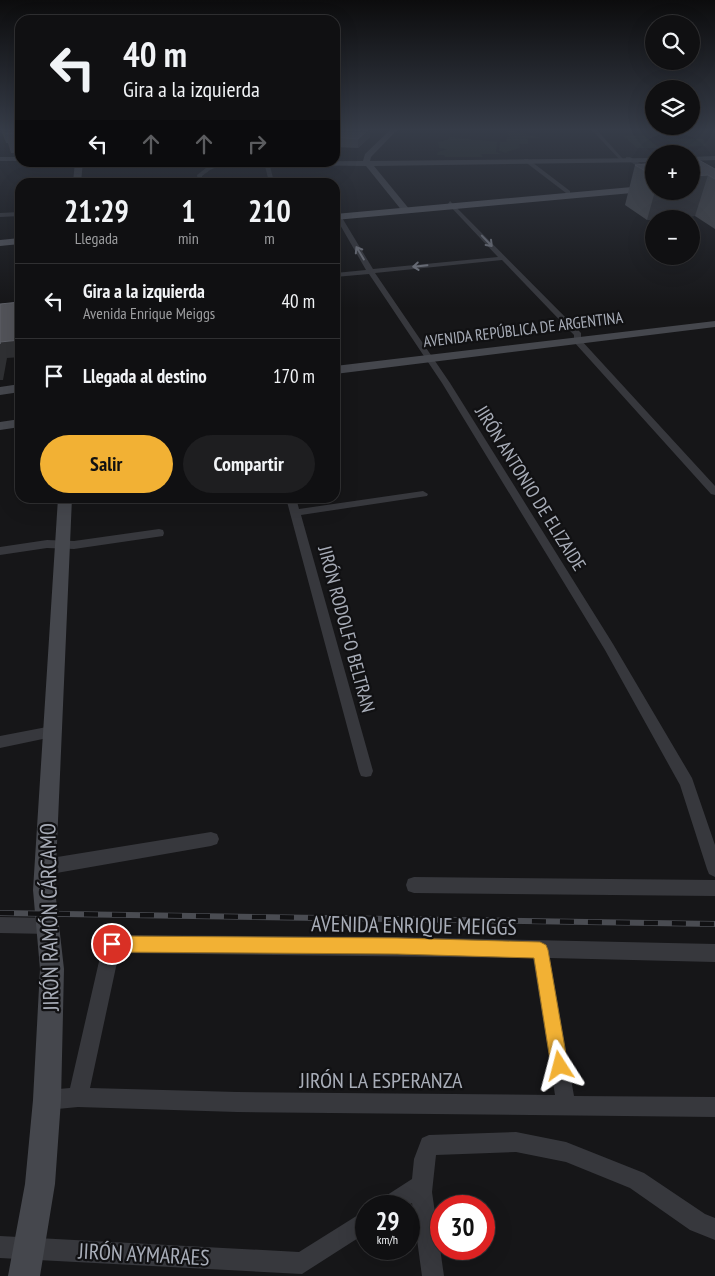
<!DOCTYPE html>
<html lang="es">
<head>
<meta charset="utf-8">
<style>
	:root { --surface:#101012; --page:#1e1e20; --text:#f1f3f6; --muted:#9c9d9f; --line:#303032; --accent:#f2b134 }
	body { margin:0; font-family:"PT Sans Narrow",sans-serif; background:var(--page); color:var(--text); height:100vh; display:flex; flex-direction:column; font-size:19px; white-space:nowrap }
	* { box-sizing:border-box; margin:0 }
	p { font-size:16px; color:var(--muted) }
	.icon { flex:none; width:28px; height:28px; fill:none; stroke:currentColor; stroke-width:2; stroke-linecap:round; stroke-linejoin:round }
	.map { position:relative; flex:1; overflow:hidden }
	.panel { position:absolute; left:15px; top:178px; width:325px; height:325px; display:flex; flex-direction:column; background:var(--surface); border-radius:15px; box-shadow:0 5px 20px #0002,0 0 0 1px var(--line) }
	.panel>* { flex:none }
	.top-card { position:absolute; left:15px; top:15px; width:325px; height:152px; border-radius:15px; box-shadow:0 5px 20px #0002,0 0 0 1px var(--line); background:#101012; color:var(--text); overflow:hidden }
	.tools { position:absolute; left:645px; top:15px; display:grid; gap:10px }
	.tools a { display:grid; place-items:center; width:55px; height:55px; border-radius:50%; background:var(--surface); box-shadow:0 5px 20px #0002,0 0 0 1px var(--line); font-size:25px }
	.speed { position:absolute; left:355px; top:1195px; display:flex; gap:10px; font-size:25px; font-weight:700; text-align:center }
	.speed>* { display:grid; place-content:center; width:65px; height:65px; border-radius:50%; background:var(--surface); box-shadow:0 5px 20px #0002,0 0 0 1px var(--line); line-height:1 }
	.speed small { font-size:12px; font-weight:400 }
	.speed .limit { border:8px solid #d22; background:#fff; color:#111 }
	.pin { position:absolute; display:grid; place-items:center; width:42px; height:42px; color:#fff; margin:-21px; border:2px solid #fff; border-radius:50%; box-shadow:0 1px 5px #0007 }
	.me { position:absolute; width:55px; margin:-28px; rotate:351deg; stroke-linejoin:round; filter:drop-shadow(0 0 4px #0008) }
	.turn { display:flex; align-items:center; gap:18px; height:105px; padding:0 25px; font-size:22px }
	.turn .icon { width:65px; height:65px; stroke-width:2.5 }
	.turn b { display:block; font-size:35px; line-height:42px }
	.lanes { display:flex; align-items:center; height:48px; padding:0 25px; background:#0003; justify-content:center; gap:25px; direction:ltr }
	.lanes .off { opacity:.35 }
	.eta { display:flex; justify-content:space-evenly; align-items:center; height:85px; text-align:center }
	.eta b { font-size:30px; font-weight:800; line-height:35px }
	.primary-button { display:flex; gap:10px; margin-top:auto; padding:10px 25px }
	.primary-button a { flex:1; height:58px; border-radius:30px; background:var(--accent); color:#111; font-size:20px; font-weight:800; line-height:58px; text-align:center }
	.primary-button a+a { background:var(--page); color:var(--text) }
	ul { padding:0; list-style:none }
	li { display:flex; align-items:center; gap:15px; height:75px; padding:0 25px; border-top:1px solid var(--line) }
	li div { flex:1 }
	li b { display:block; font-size:19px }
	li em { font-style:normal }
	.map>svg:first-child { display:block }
	.green { fill:#1e261f }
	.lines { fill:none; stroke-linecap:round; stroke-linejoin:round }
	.street { fill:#37383d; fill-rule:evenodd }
	.secondary { fill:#45474d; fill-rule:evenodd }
	.primary { fill:#53555c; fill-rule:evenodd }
	.rail-casing { stroke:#4a4c52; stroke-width:6 }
	.rail { stroke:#111113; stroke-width:4.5; stroke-dasharray:14; stroke-linecap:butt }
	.wall { fill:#47494d }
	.shaded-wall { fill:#2f3033 }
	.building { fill:#525359; stroke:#5f6168 }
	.oneway { stroke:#757881 }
	.route { fill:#f2b134; stroke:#9d7322 }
	.labels { text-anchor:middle; stroke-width:4.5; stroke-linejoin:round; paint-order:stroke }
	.far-street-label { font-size:16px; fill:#a8adb8; stroke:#111113 }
	.street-label { font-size:19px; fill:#a8adb8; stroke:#111113 }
	.near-street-label { font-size:22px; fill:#a8adb8; stroke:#111113 }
</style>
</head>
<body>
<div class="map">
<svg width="715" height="1276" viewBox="0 0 715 1276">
	<rect width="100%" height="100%" fill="#161618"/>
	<path class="green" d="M508 130 539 137V138H528V144H519L520 148 506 152 510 154 499 151 500 142H506L507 137H512L508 136Z
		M623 136H645L659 148H637Z
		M450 137 497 142 496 152 502 154H481L483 157H445L444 155H437L438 152 448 149 439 148 438 142 447 140Z
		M665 138 703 139 706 146 675 147Z"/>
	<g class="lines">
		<path class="street" d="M591 129H596L623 159H619Z
			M626 157H630L654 172V177L626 159Z
			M524 159H528L570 191V193H566L524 161Z
			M220 162 226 163 210 170 202 176V182H198L197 175 206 168Z
			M264 162H269L274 182H269Z
			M450 201 581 333V340L715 486V495L711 494 574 342V335L502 260 375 273 450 383 613 644 692 778 715 845V877L709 874 707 869 680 785 605 650 442 383 369 274 335 277V273L366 270 335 216 338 214 341 216 373 269 498 257 448 204Z
			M20 212V216L0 217V213Z
			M423 491 428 494 427 496 301 515 373 771 371 776 366 777 361 776 359 771 286 498H296L299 509Z
			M159 529 163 530 164 533 163 536 74 549 47 548 0 555V547L47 540 74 541Z
			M52 726 57 728 59 732 57 736 0 748V736Z
			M211 832 217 834 219 839 217 844 211 846 45 875 39 872 37 867 39 862 45 859Z
			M414 877 715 880V896L414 893 408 891 406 885 408 879Z
			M0 917 49 918 55 920 57 926 55 932 49 934 0 933Z
			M112 935 397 937 715 944V962L550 958 574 1096 715 1097V1117L237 1112 78 1107 47 1110 40 1107 37 1100 40 1093 47 1090 70 1088 103 944 106 938ZM119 953 533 958 555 1095 237 1092 90 1088Z
			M516 1132 566 1142 644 1173 705 1214 715 1218V1240L690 1230 630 1188 566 1162 516 1152 436 1155 432 1192 444 1276H422L412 1203 407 1206H378L381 1199 412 1179 414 1159 422 1138 429 1135Z
			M366 1210V1233L302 1274 0 1258V1236L299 1252Z"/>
		<path class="secondary" d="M391 129H398L371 157 370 161 654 158V162L374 166 410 210 406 212H403L366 166 222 164 219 162 363 161 365 154Z
			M715 156V160L691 161V157Z
			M0 157H20V161H0Z
			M75 162H83L81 182H73Z
			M715 321V327L335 374V366Z
			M20 384V392L0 395V387Z
			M20 419V427L0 430V422Z
			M58 498H72L55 890 64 969 61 1100 55 1184 40 1276H8L25 1184 33 1100 40 969 33 890Z"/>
		<path class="primary" d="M654 185V191L335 220V214Z
			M20 238V244L0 246V240Z"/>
		<g class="rail-casing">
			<path id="rail" d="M0 913 715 924"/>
		</g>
		<use href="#rail" class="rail"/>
	</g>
	<path class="wall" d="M1 129H20V153H11L8 143H6Z
		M335 129H370V137L358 148 335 147Z
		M691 159 715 169V229L695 216 663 219H654V220H647L625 205 635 165 654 163V191H691Z
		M88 162H112V165L89 166Z"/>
	<path class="shaded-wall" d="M367 129H370V137L358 148V139Z
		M708 175 695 216 663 219H654V220H647L655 191H691V176Z
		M340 292 341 307 335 314V298Z
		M20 340V357L7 358 3 380H0V342Z"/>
	<path class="building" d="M11 129H20V134H5Z
		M335 129H369L358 139 335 137Z
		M691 159H697L715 169V179L708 175 691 176Z
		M654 163V176L635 165Z
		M335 282 340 292 335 298Z
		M20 302V340L0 342V344V304Z"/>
	<defs><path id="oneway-shaft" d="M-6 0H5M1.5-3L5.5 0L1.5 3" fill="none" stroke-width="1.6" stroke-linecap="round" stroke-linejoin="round" transform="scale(1.25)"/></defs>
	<g class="oneway">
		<use href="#oneway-shaft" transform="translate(487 241) rotate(46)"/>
		<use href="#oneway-shaft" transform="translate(360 253) rotate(-121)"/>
		<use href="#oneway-shaft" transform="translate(420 266) rotate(174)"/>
	</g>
	<linearGradient id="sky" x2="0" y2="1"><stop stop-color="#0c0c0d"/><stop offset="0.42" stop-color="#363c48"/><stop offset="1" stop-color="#363c48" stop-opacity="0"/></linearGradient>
	<rect width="715" height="308" fill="url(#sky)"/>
	<path class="route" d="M112 936 397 938 540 942 546 945 548 950 568 1066 566 1072 560 1075 553 1072 551 1066 534 958 397 954 112 952 107 949 105 944 107 938Z"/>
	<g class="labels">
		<g class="far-street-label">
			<text transform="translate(523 329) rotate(-7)" y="6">AVENIDA REPÚBLICA DE ARGENTINA</text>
		</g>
		<g class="street-label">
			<text transform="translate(531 488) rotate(58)" y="7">JIRÓN ANTONIO DE ELIZAIDE</text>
			<text transform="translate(347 629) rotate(75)" y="7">JIRÓN RODOLFO BELTRAN</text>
		</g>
		<g class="near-street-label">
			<text transform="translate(49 917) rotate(-91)" y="8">JIRÓN RAMÓN CÁRCAMO</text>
			<text transform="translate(414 925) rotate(1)" y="8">AVENIDA ENRIQUE MEIGGS</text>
			<text x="381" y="1088">JIRÓN LA ESPERANZA</text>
			<text transform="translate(144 1254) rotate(3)" y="8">JIRÓN AYMARAES</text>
		</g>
	</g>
</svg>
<div class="tools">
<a><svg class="icon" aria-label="search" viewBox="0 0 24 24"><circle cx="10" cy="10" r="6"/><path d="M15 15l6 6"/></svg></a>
<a><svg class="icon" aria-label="layers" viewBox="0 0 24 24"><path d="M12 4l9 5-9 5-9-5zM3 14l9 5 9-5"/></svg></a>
<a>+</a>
<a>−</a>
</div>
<div class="speed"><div>29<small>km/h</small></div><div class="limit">30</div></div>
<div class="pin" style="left:112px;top:944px;background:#d93025"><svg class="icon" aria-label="arrive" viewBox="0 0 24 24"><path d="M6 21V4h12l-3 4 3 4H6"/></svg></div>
<svg class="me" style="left:560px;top:1066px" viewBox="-20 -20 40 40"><path d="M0-17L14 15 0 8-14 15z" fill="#f2b134" stroke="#fff" stroke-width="4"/></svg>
<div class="top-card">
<div class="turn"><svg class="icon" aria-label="left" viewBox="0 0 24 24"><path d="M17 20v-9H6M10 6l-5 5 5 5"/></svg><div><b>40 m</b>Gira a la izquierda</div></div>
<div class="lanes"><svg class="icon" aria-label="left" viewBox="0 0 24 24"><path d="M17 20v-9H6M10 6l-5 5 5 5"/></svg><svg class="icon off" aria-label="ahead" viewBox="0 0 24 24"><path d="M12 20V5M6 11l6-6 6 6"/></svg><svg class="icon off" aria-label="ahead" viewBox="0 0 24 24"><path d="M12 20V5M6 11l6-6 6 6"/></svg><svg class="icon off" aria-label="right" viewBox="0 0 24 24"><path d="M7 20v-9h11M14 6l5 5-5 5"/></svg></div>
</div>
<section class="panel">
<div class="eta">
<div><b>21:29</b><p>Llegada</p></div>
<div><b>1</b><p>min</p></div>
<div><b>210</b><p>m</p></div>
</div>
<ul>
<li><svg class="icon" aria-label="left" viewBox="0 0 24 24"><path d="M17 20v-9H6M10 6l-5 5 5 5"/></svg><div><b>Gira a la izquierda</b><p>Avenida Enrique Meiggs</p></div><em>40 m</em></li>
<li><svg class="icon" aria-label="arrive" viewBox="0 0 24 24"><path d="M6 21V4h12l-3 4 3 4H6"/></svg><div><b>Llegada al destino</b></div><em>170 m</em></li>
</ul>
<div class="primary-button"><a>Salir</a><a>Compartir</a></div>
</section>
</div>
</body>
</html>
